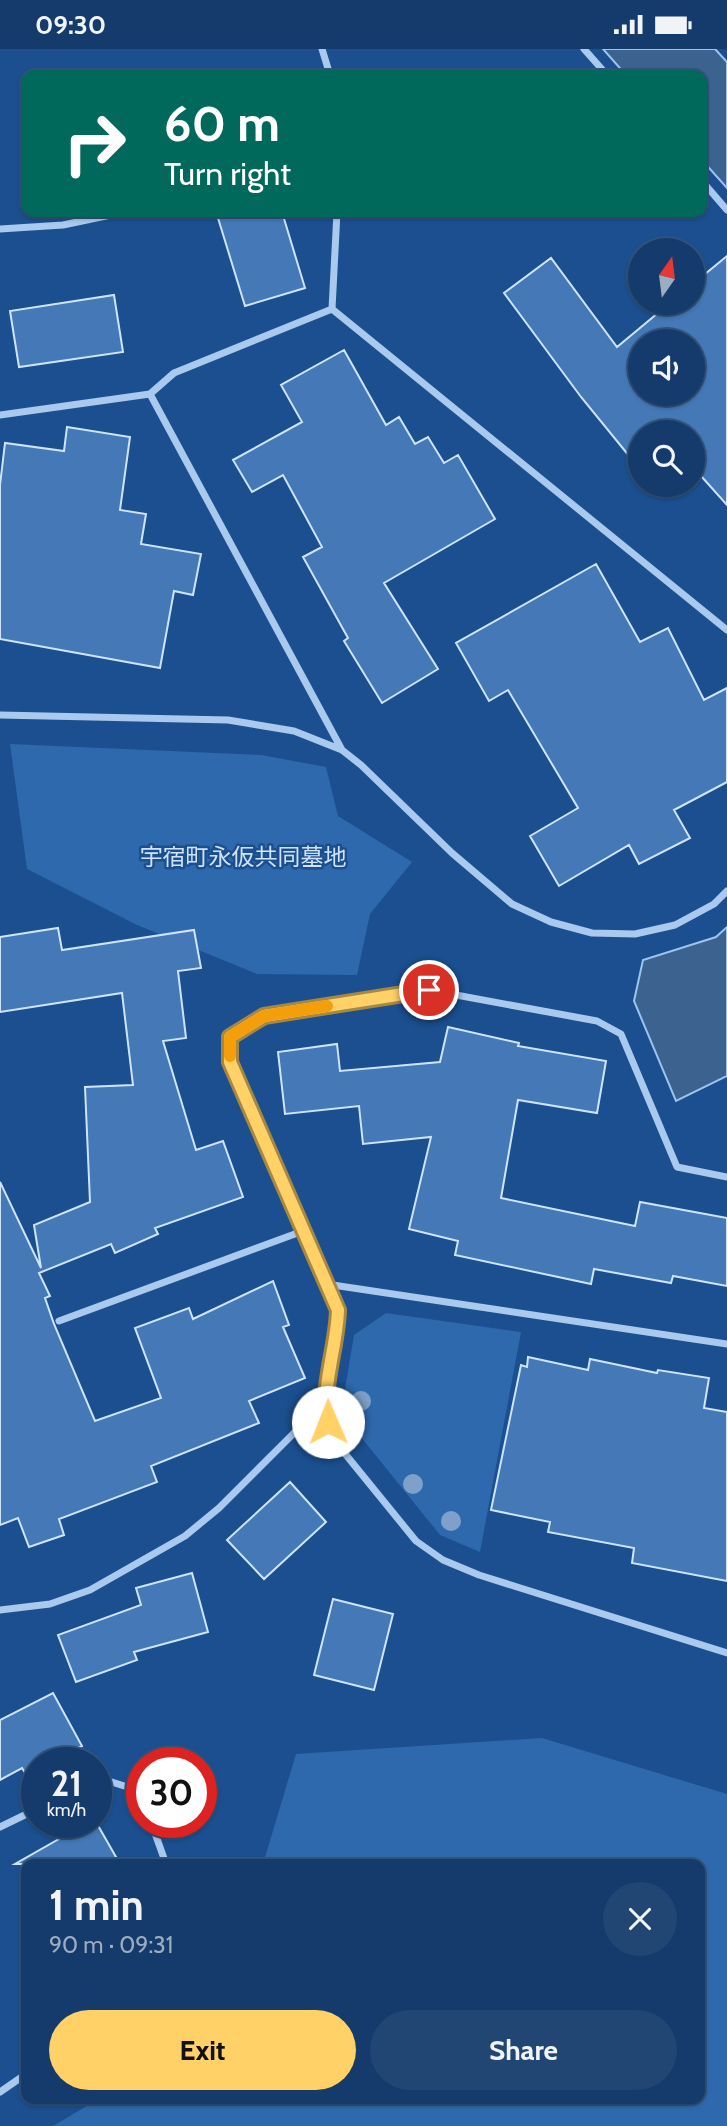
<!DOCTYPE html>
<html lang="en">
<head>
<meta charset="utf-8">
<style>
	:root { --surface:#143b6b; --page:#214673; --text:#f1f3f6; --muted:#9dadc1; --line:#33557e; --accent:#ffd166 }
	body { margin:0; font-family:Cabin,"Noto Sans JP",sans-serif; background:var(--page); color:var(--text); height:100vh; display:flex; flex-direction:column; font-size:26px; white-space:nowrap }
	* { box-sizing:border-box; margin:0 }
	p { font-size:23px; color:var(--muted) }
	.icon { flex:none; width:38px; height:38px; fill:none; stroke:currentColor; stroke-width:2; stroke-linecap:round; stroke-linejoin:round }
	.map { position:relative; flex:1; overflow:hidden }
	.sheet { position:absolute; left:21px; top:1810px; width:684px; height:245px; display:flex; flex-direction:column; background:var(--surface); border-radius:14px; box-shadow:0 2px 5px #0004,0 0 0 2px var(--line) }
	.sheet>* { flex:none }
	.hud { position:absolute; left:21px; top:21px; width:686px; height:147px; border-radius:14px; box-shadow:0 2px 5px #0004,0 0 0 2px var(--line); background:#00695c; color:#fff; overflow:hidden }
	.needle { width:46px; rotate:14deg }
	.controls { position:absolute; left:628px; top:189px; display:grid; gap:14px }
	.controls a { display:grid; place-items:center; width:77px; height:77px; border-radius:50%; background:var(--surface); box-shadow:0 2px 5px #0004,0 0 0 2px var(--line); font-size:35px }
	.speed { position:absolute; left:21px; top:1698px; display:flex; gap:14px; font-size:35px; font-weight:700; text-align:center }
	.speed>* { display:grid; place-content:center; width:91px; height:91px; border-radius:50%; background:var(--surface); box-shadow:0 2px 5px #0004,0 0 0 2px var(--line); line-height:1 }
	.speed small { font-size:18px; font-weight:400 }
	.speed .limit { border:10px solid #d22; background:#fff; color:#111 }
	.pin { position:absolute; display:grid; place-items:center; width:60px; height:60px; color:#fff; margin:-30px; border:4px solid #fff; border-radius:50%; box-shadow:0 2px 7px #0007 }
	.me { position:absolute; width:77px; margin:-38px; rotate:359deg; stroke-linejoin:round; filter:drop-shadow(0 0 5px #0008) }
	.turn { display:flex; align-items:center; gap:24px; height:147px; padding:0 28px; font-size:32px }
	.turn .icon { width:91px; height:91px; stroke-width:2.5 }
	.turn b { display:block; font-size:49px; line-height:60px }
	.round { display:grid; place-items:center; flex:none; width:74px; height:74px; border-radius:37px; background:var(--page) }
	.headline { display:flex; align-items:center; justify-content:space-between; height:119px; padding:0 28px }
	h1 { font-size:42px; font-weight:700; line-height:52px }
	.primary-button { display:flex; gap:14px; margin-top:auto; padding:14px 28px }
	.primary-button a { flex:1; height:80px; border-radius:42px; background:var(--accent); color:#111; font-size:28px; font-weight:700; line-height:80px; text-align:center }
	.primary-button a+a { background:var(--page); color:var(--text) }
	.status { display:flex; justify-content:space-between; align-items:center; height:49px; padding:0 35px; background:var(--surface); direction:ltr }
	.status svg { height:19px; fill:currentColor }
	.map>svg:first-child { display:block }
	.green { fill:#2e69ad }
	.water { fill:#3c6290; stroke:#9cc4f0; stroke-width:2 }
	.building { fill:#4478b7; stroke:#cfe3fa; stroke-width:2; fill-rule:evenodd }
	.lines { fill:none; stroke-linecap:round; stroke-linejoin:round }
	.street { stroke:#a9c9ee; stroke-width:7 }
	.tree { fill:#7ea0ca }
	.route-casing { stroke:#a68842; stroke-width:18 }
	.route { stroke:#ffd166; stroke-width:12 }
	.slow { stroke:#f59e0b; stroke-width:12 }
	.labels { text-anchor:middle; stroke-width:5; stroke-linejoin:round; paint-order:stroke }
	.park-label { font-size:23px; fill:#cfe3fa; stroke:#1b4f8f }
</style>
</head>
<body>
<div class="status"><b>09:30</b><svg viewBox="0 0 49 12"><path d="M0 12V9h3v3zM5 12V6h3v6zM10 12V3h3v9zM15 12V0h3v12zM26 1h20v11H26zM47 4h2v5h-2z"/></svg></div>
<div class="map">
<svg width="727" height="2077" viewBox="0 0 727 2077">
	<rect width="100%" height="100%" fill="#1b4f8f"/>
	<path class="green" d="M10 695 261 706 326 718 338 767 412 813 370 865 357 926 257 925 137 876 27 820Z
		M386 1264 521 1283 480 1503 440 1486 352 1377 343 1352 354 1286Z
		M542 1689 727 1745V2077H53L100 2049H700V1815H263L296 1705Z"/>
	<path class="water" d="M603 0H715L727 13V139L702 111V26H626Z
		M727 878V1027L676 1052 634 952 643 911 716 888Z"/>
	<path class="building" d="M239 163H282L305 239 245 257 218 169Z
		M727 207V456L693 418V383H640V408L634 413 581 348 504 244 551 209 617 298 670 254H693V235ZM640 292H693V345H640Z
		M114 246 123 303 19 318 10 262Z
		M344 301 386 376 399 368 415 395 428 388 444 414 458 406 495 470 384 534 438 620 382 654 344 592 348 589 303 508 322 498 283 426 252 443 233 411 302 373 281 336Z
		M67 378 130 388 120 461 146 465 141 495 201 505 193 546 174 542 160 619 0 590V436L5 394 64 402Z
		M596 515 640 593 668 579 704 651 727 639V733L674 761 690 789 639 815 629 796 559 837 530 787 578 759 508 641 489 652 456 594Z
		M58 879 62 901 194 881 201 919 178 922 186 989 163 992 196 1101 223 1092 243 1148 155 1179 158 1185 115 1204 111 1195 39 1224 50 1247 45 1249 54 1275 95 1372 161 1349 135 1279 189 1259 193 1270 273 1232 289 1276 283 1278 305 1329 249 1352 259 1374 151 1417 157 1433 59 1470 64 1486 29 1498 18 1469 0 1476V1133L41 1219 34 1176 90 1153 85 1038 133 1036 122 944 0 963V888Z
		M448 978 519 994 518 997 606 1012 597 1064 518 1051 501 1149 635 1177 640 1153 727 1169V1237L673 1227 671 1234 594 1220 591 1235 455 1206 458 1192 409 1180 431 1088 363 1095 359 1057 285 1065 278 1003 337 995 340 1022 440 1013Z
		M528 1308 588 1321 590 1310 657 1324 658 1321 709 1329 704 1359 727 1363V1532L632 1514 634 1499 548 1483 550 1473 491 1461 521 1316 527 1318Z
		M290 1433 326 1473 264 1530 227 1491Z
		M192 1524 208 1583 134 1603 137 1611 76 1633 58 1586 141 1556 136 1539Z
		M333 1550 393 1565 374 1641 314 1626Z
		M53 1644 82 1697 52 1713H37V1722L27 1727 22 1719 0 1731V1671Z
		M89 1773H96L120 1815H15Z"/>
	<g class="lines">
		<path class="street" d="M322 0 330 26
			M584 0 607 26
			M702 132 727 161
			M0 180 63 176 125 163
			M332 260 727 581
			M150 345 342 701
			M0 366 150 345 174 324 332 260 337 163
			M0 666 228 671 294 682 342 701 361 716 452 804 512 855 551 873 592 884 635 885 675 876 714 855 727 842
			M727 1128 677 1118 621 985 597 972 429 941 264 967 230 988V1013L338 1261V1280L324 1354 328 1373 342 1401 416 1492 443 1511 479 1526 727 1604
			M326 1235 727 1295
			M59 1272 303 1182
			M0 1561 50 1555 90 1541 185 1487 219 1459 324 1354
			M96 1730 99 1729 140 1742 142 1748
			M151 1773 166 1815
			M0 1778 37 1760
			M0 2043 26 2025"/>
	</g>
	<g class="tree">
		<circle cx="361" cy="1352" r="10"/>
		<circle cx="413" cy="1435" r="10"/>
		<circle cx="451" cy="1472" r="10"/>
	</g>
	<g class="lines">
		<g class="route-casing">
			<path id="route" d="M328 1373C321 1336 337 1299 338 1261L230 1013V988L264 967 429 941"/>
		</g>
		<use href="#route" class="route"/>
		<path class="slow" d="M230 1007V988L264 967 327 957"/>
	</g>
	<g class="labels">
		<g class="park-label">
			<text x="243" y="816">宇宿町永仮共同墓地</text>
		</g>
	</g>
</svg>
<div class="controls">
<a><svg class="needle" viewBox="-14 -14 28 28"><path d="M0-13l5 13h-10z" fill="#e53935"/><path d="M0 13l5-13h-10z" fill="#9dadc1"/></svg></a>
<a><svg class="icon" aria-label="sound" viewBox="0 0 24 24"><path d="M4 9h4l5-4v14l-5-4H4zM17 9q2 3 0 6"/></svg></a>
<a><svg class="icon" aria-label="search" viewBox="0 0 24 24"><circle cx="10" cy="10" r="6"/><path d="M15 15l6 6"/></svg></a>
</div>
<div class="speed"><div>21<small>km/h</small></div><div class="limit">30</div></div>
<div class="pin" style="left:429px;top:941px;background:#d93025"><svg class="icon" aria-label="arrive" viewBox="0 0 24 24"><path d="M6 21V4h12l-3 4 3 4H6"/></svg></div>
<svg class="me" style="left:328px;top:1373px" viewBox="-20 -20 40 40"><circle r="19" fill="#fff"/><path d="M0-13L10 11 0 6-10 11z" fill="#ffd166"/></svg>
<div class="hud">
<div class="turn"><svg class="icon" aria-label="right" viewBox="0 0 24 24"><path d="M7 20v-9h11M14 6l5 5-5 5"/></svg><div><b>60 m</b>Turn right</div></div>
</div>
<section class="sheet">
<div class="headline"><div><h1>1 min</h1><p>90 m · 09:31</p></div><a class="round"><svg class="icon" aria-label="close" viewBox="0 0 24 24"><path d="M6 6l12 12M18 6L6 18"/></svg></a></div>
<div class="primary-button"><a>Exit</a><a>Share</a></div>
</section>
</div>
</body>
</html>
